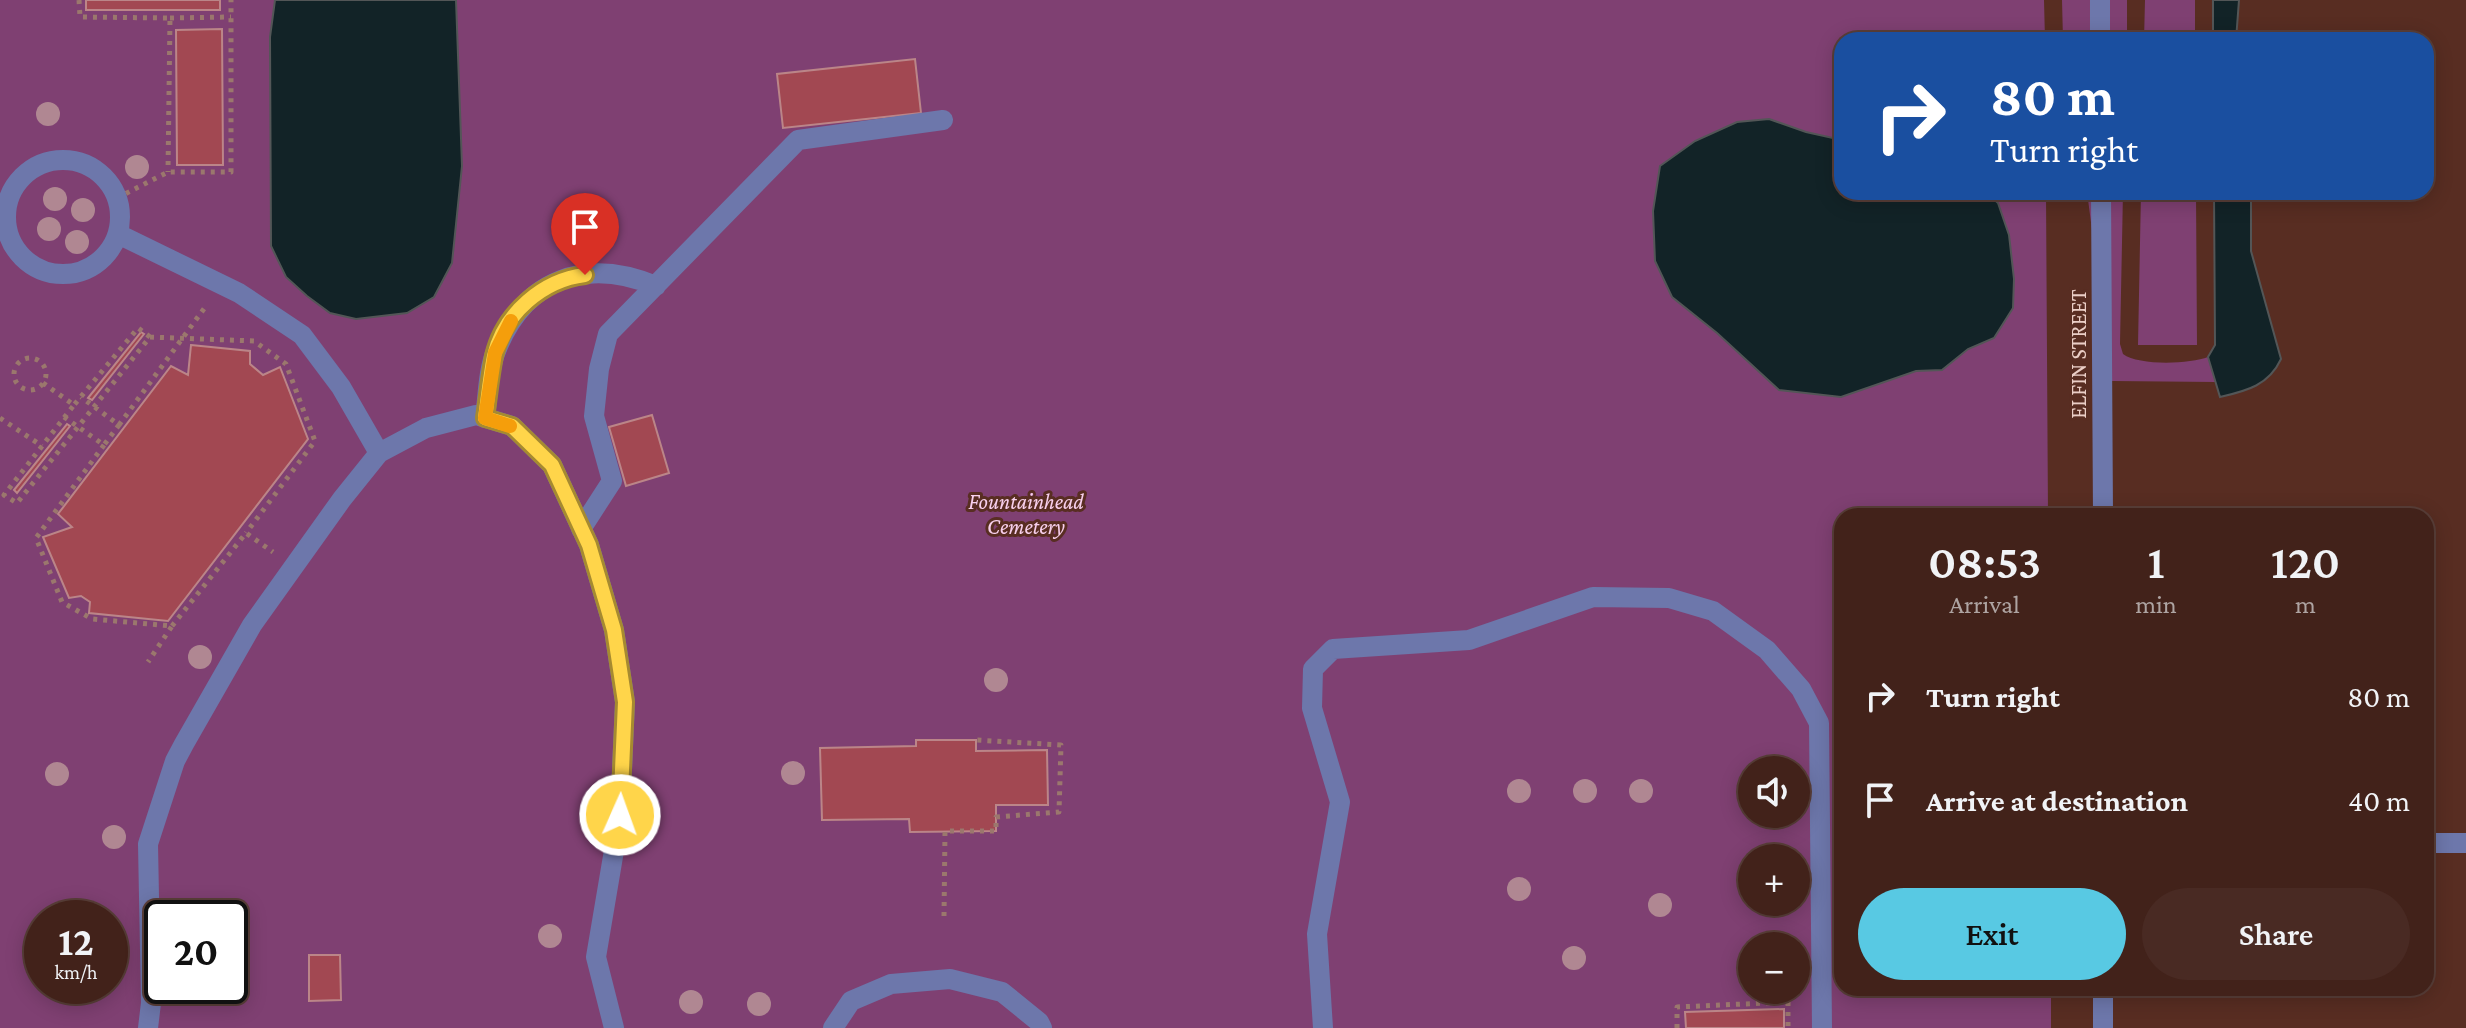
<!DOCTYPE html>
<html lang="en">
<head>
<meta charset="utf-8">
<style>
	:root { --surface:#42221a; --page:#492a23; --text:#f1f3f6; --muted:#aea4a2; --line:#5a3f39; --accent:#58c9e3 }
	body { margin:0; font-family:"Crimson Pro",serif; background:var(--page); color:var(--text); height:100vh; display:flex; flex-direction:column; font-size:30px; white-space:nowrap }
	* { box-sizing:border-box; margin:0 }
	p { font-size:26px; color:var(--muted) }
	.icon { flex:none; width:44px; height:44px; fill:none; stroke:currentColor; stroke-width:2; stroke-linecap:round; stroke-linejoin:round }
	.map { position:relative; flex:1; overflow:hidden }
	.details { position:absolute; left:1834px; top:508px; width:600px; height:488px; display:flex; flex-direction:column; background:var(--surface); border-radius:24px; box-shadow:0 4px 20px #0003,0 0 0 2px var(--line) }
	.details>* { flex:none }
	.top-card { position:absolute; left:1834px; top:32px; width:600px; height:168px; border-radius:24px; box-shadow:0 4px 20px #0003,0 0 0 2px var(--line); background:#1a4fa0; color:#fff; overflow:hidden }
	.fabs { position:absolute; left:1738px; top:756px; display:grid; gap:16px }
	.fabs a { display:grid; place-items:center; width:72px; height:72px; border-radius:50%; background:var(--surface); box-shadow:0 4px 20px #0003,0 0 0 2px var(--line); font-size:40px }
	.speed { position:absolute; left:24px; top:900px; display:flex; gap:16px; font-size:40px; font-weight:700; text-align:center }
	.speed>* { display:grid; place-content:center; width:104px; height:104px; border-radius:50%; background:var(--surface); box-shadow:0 4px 20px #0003,0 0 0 2px var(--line); line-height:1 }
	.speed small { font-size:20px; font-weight:400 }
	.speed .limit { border:4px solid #111; border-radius:12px; background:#fff; color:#111 }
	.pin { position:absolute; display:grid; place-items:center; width:68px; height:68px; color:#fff; margin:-82px -34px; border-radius:50% 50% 50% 0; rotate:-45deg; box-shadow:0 0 8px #0007 }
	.pin .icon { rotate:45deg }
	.me { position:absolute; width:88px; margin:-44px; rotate:2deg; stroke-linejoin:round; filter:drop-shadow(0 0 6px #0008) }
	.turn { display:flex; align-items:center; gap:28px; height:168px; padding:0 24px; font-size:36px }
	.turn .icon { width:104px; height:104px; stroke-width:2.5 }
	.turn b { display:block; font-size:56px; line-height:68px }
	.eta { display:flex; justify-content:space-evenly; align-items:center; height:136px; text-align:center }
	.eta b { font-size:48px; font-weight:600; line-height:56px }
	.button { display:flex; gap:16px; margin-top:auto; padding:16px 24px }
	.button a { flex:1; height:92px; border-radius:48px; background:var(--accent); color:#111; font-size:32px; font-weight:600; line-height:92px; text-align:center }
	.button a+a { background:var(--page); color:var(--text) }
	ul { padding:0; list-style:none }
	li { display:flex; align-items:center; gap:24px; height:104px; padding:0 24px }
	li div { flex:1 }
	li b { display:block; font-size:30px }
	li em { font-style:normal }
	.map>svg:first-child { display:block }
	.green { fill:#7f4072; fill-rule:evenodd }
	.water { fill:#122327; stroke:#535657; stroke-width:2 }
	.building { fill:#a24852; stroke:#bb8588; stroke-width:2 }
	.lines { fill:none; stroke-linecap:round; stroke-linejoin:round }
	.path { stroke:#9b776d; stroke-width:5; stroke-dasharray:4 6; stroke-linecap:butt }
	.minor { stroke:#6d77ab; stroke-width:20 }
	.tree { fill:#b08792 }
	.route-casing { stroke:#a68a30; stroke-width:20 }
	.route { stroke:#ffd54a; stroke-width:14 }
	.slow { stroke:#f59e0b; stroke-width:14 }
	.labels { text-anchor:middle; stroke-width:6; stroke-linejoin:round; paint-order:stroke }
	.street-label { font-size:22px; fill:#eacec6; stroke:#582d22 }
	.park-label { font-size:22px; font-style:italic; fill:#f8d0ed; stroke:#582d22 }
</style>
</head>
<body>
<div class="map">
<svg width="2466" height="1028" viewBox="0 0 2466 1028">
	<rect width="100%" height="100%" fill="#582d22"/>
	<path class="green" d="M0 0H2044L2045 40H1842V192H2046L2048 516H1842V988H2051V1028H0ZM1752 770H1796V814H1752ZM1752 858H1796V902H1752ZM42 918H110V986H42ZM162 918H230V986H162ZM1752 946H1796V990H1752Z
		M2062 0H2127V40H2063Z
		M2145 0H2195V40H2144Z
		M2087 192H2123L2120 344 2123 354C2139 366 2190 364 2208 357L2216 382 2112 381Z
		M2141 192H2196L2197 345H2138Z"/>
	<path class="water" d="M275 0H456L462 166 452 263 434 297 407 313 356 319 330 313 307 296 286 277 271 246 270 37Z
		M2213 0H2239L2236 40H2213Z
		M1769 119 1806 132 1842 140V192H1986L1998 203 2009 235 2014 279 2013 308 1994 338 1968 349 1942 370 1916 371 1841 397 1779 390 1717 333 1672 297 1655 261 1653 211 1660 166 1695 141 1737 122Z
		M2214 192H2251V251L2281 359C2269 385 2247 391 2220 397L2208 357 2215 345Z"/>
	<path class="building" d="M86 0H220V10H86Z
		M222 29 223 165H177L176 30Z
		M915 59 921 113 783 128 777 74Z
		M141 332 144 334 92 400 88 398Z
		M191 345 250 351V364L263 375 280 367 308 439 168 621 89 613 90 602 81 596 69 598 43 537 72 527 58 514 171 366 188 375Z
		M652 415 669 473 626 486 609 427Z
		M67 424 70 426 17 493 14 490Z
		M916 740H976V751L1047 750 1048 805H996V831L910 832 909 819 822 820 820 748 916 746Z
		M309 955H340L341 1000 309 1001Z
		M1784 1009V1028H1686L1685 1012Z"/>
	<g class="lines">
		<path class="path" d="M79 0 80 17 170 18 168 172
			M170 18 231 17
			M117 198 168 172H231V0
			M150 337 254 341 286 364 315 441 246 533
			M14 374a16 16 0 1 1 32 0a16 16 0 1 1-32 0Z
			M43 383 74 405 4 495 17 503 150 337 138 328 74 405
			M64 417 104 445 119 425 81 397
			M0 418 42 446
			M119 425 206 306
			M104 445 36 538 62 602 92 619 172 626 148 662
			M172 626 246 533 273 552
			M944 916 945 831H996V817L1059 812 1061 745 976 740
			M1788 1002V1028
			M1677 1028V1007L1788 1002 1787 990"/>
		<path class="minor" d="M2100 0V40
			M6 217a57 57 0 1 1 114 0a57 57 0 1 1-114 0Z
			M2101 192 2103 516
			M118 234 239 293 302 335 341 387 379 453
			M485 418C488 396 488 370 496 351 525 278 586 257 656 286
			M581 529 612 481 594 416 599 369 608 334 798 140 943 120
			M2426 843H2466
			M148 1028 151 1003 148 844 175 761 184 744 252 625 342 499 379 453 426 428 476 415 512 426 552 465 589 545 614 630 625 702 620 815 596 957 614 1028
			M833 1028 851 1001 891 984 950 979 1002 992 1039 1022 1042 1028
			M1323 1028 1317 934 1340 802 1312 708 1313 669 1333 649 1469 640 1593 597 1669 598 1713 611 1767 650 1801 689 1819 723 1822 1028
			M2103 1028V988"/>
	</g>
	<g class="tree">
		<circle cx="48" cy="114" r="12"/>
		<circle cx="137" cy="167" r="12"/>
		<circle cx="55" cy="199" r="12"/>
		<circle cx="83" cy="210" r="12"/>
		<circle cx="49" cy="229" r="12"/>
		<circle cx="77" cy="242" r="12"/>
		<circle cx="200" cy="657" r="12"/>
		<circle cx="996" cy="680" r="12"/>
		<circle cx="793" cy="773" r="12"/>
		<circle cx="57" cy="774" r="12"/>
		<circle cx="1519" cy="791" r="12"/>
		<circle cx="1585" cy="791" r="12"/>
		<circle cx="1641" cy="791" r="12"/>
		<circle cx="114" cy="837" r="12"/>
		<circle cx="1519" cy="889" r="12"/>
		<circle cx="1660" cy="905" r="12"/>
		<circle cx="550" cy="936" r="12"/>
		<circle cx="1574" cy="958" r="12"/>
		<circle cx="691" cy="1002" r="12"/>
		<circle cx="759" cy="1004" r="12"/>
	</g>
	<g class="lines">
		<g class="route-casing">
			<path id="route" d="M585 275C543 280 504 313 494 356 490 376 488 397 485 418L512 426 552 465 589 545 614 630 625 702 620 815"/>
		</g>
		<use href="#route" class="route"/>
		<path class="slow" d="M510 426 485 418 495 353 511 321"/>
	</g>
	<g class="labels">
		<g class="street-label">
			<text transform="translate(2078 354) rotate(-90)" y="8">ELFIN STREET</text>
		</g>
		<g class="park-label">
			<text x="1026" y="509">Fountainhead<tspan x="1026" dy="25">Cemetery</tspan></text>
		</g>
	</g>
</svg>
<div class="fabs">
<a><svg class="icon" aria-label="sound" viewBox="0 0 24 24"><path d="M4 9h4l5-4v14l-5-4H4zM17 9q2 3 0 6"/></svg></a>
<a>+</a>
<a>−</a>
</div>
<div class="speed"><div>12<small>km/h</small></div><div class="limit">20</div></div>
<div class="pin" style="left:585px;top:275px;background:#d93025"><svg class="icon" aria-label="arrive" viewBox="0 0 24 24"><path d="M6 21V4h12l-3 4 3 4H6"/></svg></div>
<svg class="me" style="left:620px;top:815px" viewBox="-20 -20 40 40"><circle r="17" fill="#ffd54a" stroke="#fff" stroke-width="3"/><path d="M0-11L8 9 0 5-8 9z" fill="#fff"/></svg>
<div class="top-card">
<div class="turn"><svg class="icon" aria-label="right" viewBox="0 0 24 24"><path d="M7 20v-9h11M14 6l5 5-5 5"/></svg><div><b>80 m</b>Turn right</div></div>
</div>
<section class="details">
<div class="eta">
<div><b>08:53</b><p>Arrival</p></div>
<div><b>1</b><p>min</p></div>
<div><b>120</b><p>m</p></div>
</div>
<ul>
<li><svg class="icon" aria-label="right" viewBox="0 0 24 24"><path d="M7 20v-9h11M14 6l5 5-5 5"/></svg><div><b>Turn right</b></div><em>80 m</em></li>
<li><svg class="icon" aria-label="arrive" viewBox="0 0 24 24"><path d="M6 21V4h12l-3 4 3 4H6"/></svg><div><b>Arrive at destination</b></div><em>40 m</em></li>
</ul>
<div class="button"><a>Exit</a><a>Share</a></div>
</section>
</div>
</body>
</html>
